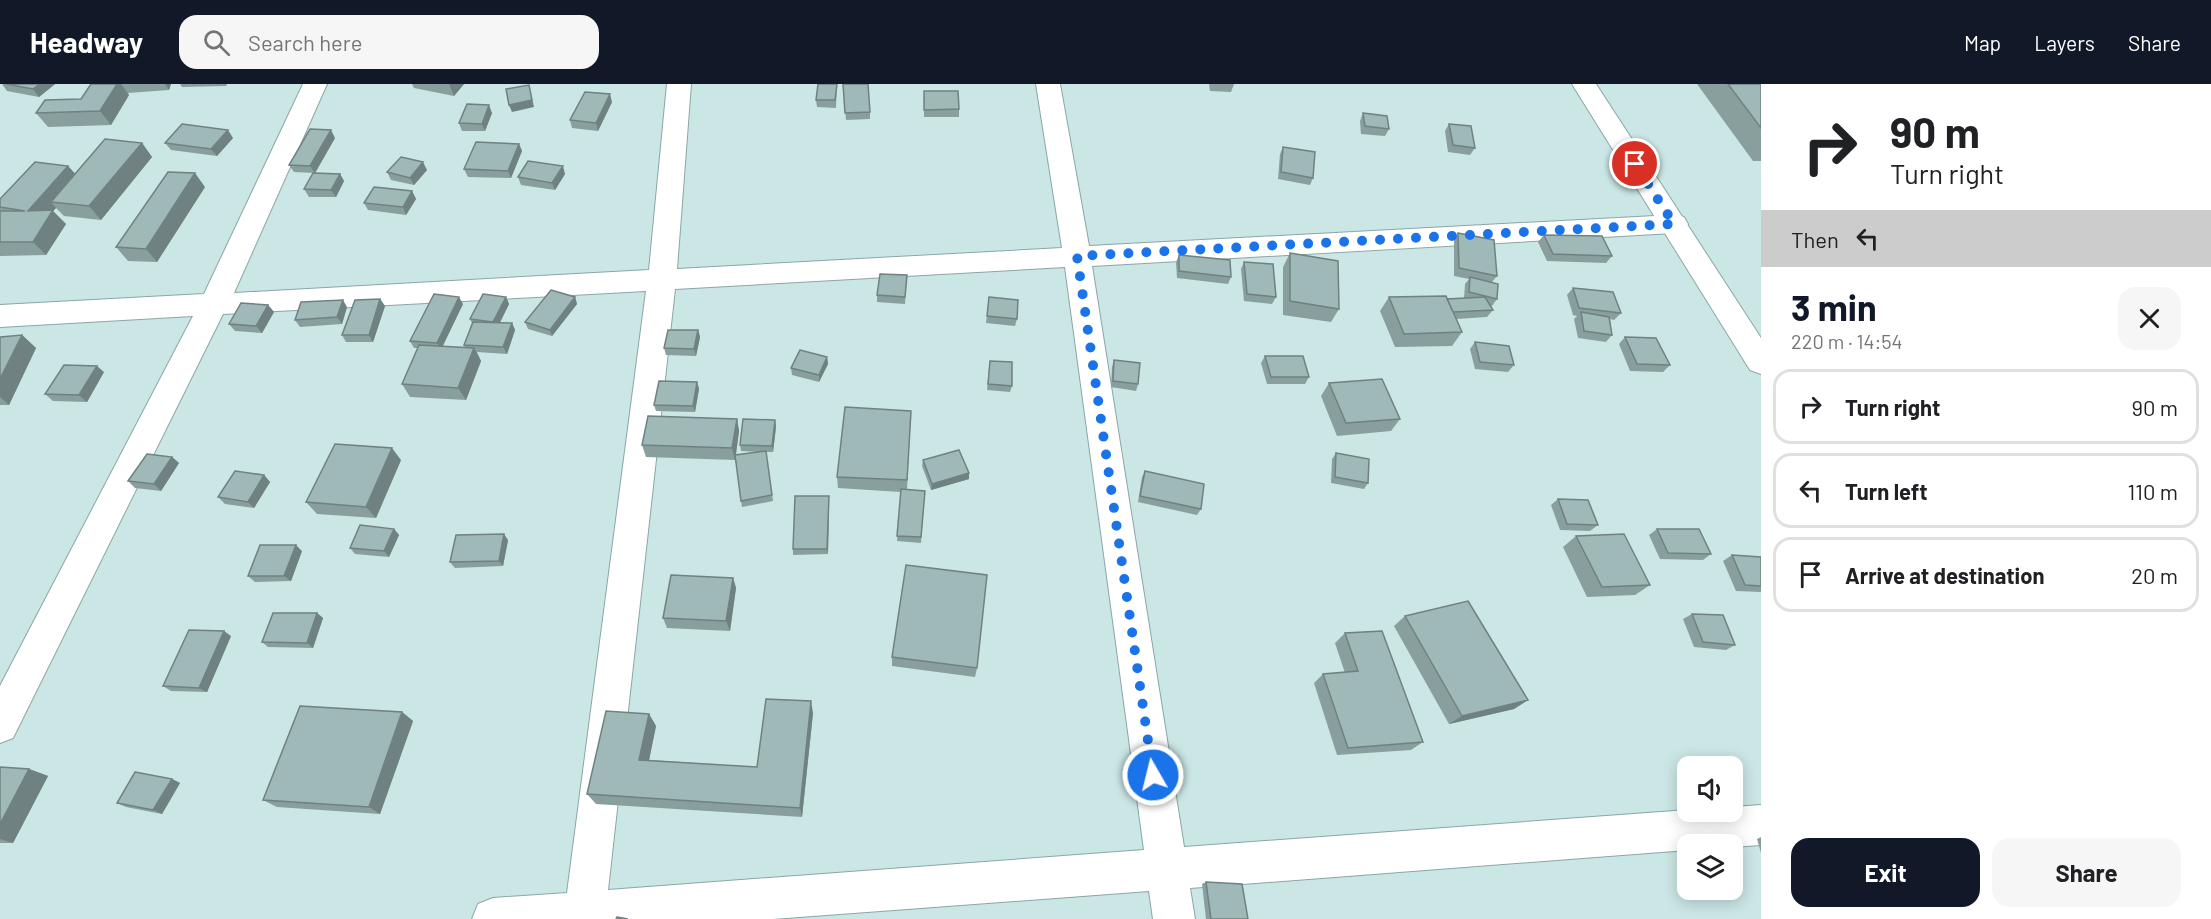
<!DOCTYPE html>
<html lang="en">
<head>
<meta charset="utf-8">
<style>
	:root { --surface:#fff; --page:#f6f6f6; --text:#202124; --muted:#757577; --line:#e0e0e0; --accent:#111827 }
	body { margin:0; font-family:Barlow,sans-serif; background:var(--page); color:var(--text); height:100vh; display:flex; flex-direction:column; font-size:22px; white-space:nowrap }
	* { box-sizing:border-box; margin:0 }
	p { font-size:20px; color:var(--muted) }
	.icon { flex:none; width:33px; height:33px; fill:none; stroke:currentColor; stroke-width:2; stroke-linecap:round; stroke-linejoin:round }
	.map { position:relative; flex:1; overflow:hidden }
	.sheet { display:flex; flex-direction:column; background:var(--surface); width:450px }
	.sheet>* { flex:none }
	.guide { background:#fff; color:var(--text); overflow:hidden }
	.buttons { position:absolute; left:1677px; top:672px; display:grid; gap:12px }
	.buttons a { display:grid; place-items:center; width:66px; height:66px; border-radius:12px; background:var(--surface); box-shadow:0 3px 15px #0003; font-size:30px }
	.pin { position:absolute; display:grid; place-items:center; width:51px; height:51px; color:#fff; margin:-26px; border:3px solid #fff; border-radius:50%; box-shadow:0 2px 6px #0007 }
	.me { position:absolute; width:66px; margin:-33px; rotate:352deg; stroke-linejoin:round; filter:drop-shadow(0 0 4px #0008) }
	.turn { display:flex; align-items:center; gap:21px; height:126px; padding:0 30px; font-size:27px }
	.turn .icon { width:78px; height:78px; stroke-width:2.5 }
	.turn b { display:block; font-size:42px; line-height:51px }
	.then { display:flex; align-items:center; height:57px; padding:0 30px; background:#0003; gap:12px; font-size:22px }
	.round { display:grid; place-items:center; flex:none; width:63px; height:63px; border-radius:18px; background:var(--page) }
	.summary { display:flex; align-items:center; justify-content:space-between; height:102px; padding:0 30px }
	h1 { font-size:36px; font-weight:700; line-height:45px; color:var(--accent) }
	.button { display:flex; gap:12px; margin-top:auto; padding:12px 30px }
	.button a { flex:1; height:69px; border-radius:18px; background:var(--accent); color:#fff; font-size:24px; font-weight:700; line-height:69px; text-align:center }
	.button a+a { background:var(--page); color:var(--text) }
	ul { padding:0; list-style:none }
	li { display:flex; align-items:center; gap:18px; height:75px; margin:0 12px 9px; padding:0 18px; border:3px solid var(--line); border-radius:18px }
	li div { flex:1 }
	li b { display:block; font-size:22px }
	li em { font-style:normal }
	header { display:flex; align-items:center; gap:36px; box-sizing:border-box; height:84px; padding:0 30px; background:var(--accent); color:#fff }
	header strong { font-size:28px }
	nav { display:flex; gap:33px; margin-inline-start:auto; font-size:21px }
	.search { width:420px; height:54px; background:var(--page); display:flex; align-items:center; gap:15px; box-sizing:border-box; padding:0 21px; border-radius:18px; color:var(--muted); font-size:22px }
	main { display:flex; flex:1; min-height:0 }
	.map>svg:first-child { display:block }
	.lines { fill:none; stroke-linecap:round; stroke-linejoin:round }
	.minor-casing { stroke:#8ba6a6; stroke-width:2 }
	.major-casing { stroke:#8ba6a6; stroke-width:2 }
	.minor { fill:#fff; fill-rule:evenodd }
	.major { fill:#fff; fill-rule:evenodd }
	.wall { fill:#889f9e }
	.shaded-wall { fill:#6f8281 }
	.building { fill:#9eb9b8; stroke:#6f8281; stroke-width:1.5 }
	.route { stroke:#1a73e8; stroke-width:10; stroke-dasharray:0 18 }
</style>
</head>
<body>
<header>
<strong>Headway</strong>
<div class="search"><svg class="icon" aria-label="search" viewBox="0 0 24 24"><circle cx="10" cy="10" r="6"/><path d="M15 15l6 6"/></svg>Search here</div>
<nav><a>Map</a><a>Layers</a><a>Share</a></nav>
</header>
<main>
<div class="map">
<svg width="1761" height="835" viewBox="0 0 1761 835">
	<rect width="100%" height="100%" fill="#cae6e5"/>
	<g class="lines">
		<g class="minor-casing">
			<path id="minor" d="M303 0H327L234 209 649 186 667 0H691L677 185 1062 164 1036 0H1060L1089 162 1674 131 1684 133 1688 140 1684 147 1674 149 1092 182 1184 763 1688 726 1732 728V723L1761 721V761L1732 763V760H1688V766L1190 804 1195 835H1153L1149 807 773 835H472L478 820 493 814 567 809 646 207 223 230 13 654 0 659V602L193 232 0 243V221L204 210ZM1065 183 1144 766 608 806 675 205Z"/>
		</g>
		<g class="major-casing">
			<path id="major" d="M1572 0H1596L1761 254V290L1750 286Z"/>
		</g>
		<use href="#minor" class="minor"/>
		<use href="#major" class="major"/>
	</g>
	<path class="wall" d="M2 0H55L39 13 7 7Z
		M91 0H171L169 6 128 9 129 11 111 41 48 43 36 29 81 15Z
		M180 0H227L226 2 182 3Z
		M412 0H464L454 12 414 4Z
		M837 0 836 24 817 23 816 16Z
		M843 0 870 28V35L846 36Z
		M1209 0H1234L1231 8 1210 7Z
		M1697 0H1761V77H1753Z
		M924 7 959 25V33H924Z
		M612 18 598 47 572 44 570 36Z
		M492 29 485 47H462L459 39Z
		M1363 29 1389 45 1385 52 1361 50 1360 37Z
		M1449 40 1475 64 1470 71 1448 68 1445 47Z
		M233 54 217 72 171 66 165 59Z
		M335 54 315 89 294 88 289 81Z
		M142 59 152 73 101 136 64 132 56 124 53 127 66 140 46 171 0 172V115L68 82 75 90Z
		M519 60 522 67 511 94 468 93 464 85Z
		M1283 63 1313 94 1310 101 1278 95 1280 70Z
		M427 86 414 101 391 96 387 88Z
		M340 90 344 97 336 113H309L304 105Z
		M565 90 555 106 521 101 518 93Z
		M205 103 157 178 128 177 116 163Z
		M412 107 416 115 406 131 368 126 364 119Z
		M1458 149 1497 192 1492 198 1497 215 1492 222 1490 221 1493 226 1487 233 1456 235 1462 248 1452 262 1395 263 1380 227 1389 213 1447 215 1464 214 1465 200 1469 195 1454 192V156Z
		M1544 151 1612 172 1606 179 1547 177 1538 158Z
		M1290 169 1339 225 1331 238 1283 231V183Z
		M1179 171 1231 193 1228 200 1177 194 1176 178Z
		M1244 178 1276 213 1272 220 1244 217 1241 185Z
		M907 191 905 220 877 218V211Z
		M1573 204 1621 229 1614 236 1610 235 1612 251 1606 258 1578 254 1574 235 1577 232 1573 231 1567 211Z
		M506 213 509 220 499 239H512L515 246 507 270 477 268 481 277 466 316 410 313 402 300 418 264H414L410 257 463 220 442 262 465 264 464 261 472 239 470 235Z
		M575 213 577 220 552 252 528 245 525 238Z
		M989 213 1017 235 1015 242 986 239Z
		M380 215 385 222 373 258H346L342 251Z
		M268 221 274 228 262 249 235 247 229 240Z
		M347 223 342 240 300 243 295 236Z
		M698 246 700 253 696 272 666 271 664 264Z
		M22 251 36 264 9 321H0V253Z
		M1625 253 1670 281 1663 288 1630 287 1619 260Z
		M1475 258 1514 281 1508 288 1475 285 1470 265Z
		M1265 272 1309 293 1305 300H1267L1261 279Z
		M827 273 828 280 819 298 792 291 791 284Z
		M1114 276 1138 300 1136 307 1111 303 1112 283Z
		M989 284 1012 302 1010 308 987 306Z
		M104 288 87 318 53 317 45 310Z
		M697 298 699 305 695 328 656 327 654 321Z
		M1329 299 1400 335 1391 347 1337 352 1321 312Z
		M911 327 907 406 925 407 921 459 897 457 901 408 838 404 837 393Z
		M737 335 739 347 736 371 759 368 741 367 740 361 775 336 776 343 773 368H766L773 417 742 423 735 372V376L646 373 642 361Z
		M1336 369 1368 399 1364 405 1331 399 1332 375Z
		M172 373 179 379 161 407 135 404 128 397Z
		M401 376 376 434 317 430 306 418Z
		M923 376 969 395 931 406 922 382Z
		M1145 387 1201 425 1197 431 1138 418 1142 393Z
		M264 391 270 398 254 424 225 420 218 413Z
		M1558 415 1598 441 1590 447 1560 446 1551 421Z
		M829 418 828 470 793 471V465Z
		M394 445 399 451 389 473 355 470 350 464Z
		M1657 445 1711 470 1703 476 1660 475 1649 451Z
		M1576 452 1650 501 1635 511 1587 513 1563 463Z
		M508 456 503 482 455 484 450 478Z
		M302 467 291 497 255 498 248 492Z
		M1732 471 1761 473V508L1736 507 1723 477Z
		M733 494 736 504 730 547 667 544 663 534Z
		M317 529 323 534 313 564 268 563 262 558Z
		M1692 530 1735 561 1726 566 1694 563 1683 535Z
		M1405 532 1528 616 1514 625 1449 640 1394 542Z
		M1345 549 1423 658 1411 666 1337 671 1314 599 1323 590 1345 589 1335 559Z
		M231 552 207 608 171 607 163 602Z
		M892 573 977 584 975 593 892 582Z
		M402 628 413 637 380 730 277 723 263 716Z
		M813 629 802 733 596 720 587 710 649 630 656 642 649 676 757 683Z
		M0 683 29 685 48 692 13 759H0Z
		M172 695 180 699 162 730 126 723 117 719Z
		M1761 753V769L1757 755Z
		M1206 798 1248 835H1206L1202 800Z"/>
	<path class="shaded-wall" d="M40 0H55L39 13 33 5Z
		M117 0H121L129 11 111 41 100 27Z
		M165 0H171L169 6Z
		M449 0H464L454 12Z
		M529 1 534 23 512 28 509 21Z
		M610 10 612 18 598 47 596 39Z
		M489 21 492 29 485 47 482 40Z
		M228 46 233 54 217 72 211 65Z
		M331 46 335 54 315 89 310 82Z
		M142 59 152 73 101 136 89 122Z
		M519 60 522 67 511 94 508 87Z
		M423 78 427 86 414 101 410 94Z
		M68 82 81 96 51 118 56 124 53 127 66 140 46 171 33 158 28 127Z
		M563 82 565 90 555 106 552 99Z
		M195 89 205 103 157 178 146 165Z
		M340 90 344 97 336 113 331 106Z
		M412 107 416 115 406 131 403 123Z
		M459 213 463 220 441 266 437 259Z
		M506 213 509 220 497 245 493 238Z
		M575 213 577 220 552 252 550 246Z
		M380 215 385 222 373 258 369 251Z
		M343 216 347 223 342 240 337 233Z
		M268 221 274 228 262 249 256 242Z
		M512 239 515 246 507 270 503 263Z
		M698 246 700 253 696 272 694 265Z
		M22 251 36 264 9 321 0 313V295Z
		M474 264 481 277 466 316 458 304Z
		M827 273 828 280 819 298V291Z
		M97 282 104 288 87 318 79 311Z
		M697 298 699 305 695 328 693 322Z
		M737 335 739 347 735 376 732 364Z
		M775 336 776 343 773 368 772 362Z
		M392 364 401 376 376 434 366 423Z
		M172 373 179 379 161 407 154 400Z
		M969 389V395L931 406 932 400Z
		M264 391 270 398 254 424 248 418Z
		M829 412V418L828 470 827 465Z
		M394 445 399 451 389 473 384 467Z
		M504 450 508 456 503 482 499 477Z
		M296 461 302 467 291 497 284 492Z
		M733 494 736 504 730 547 726 537Z
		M317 529 323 534 313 564 307 559Z
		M224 547 231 552 207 608 199 604Z
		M1528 616 1514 625 1449 640 1462 632Z
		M811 617 813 629 802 733 800 724Z
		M402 628 413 637 380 730 369 723Z
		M649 630 656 642 647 686 639 676Z
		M29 685 48 692 13 759 0 755V740Z
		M172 695 180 699 162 730 153 726Z"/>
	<path class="building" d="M6 0H40L33 5Z
		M91 0H117L100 27 36 29 45 16 81 15Z
		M818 0H837L835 16H816Z
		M843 0H868L870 28 845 29Z
		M1728 0H1761V44Z
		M529 1 532 16 509 21 506 5Z
		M924 7H958L959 25 924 26Z
		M585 8 610 10 596 39 570 36Z
		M467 20 489 21 482 40 459 39Z
		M1363 29 1387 32 1389 45 1365 42Z
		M182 40 228 46 211 65 165 59Z
		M1449 40 1471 42 1475 64 1453 61Z
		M310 45 331 46 310 82 289 81Z
		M105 55 142 59 89 122 51 118Z
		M476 58 519 60 508 87 464 85Z
		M1283 63 1315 68 1313 94 1281 88Z
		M401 73 423 78 410 94 387 88Z
		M528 77 563 82 552 99 518 93Z
		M35 78 68 82 28 127 53 126 33 158H0V127H25L0 123V115Z
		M168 88 195 89 146 165 116 163Z
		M313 89 340 90 331 106 304 105Z
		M374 103 412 107 403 123 364 119Z
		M1458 149 1494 156 1497 192 1459 184Z
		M1544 151 1602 152 1612 172 1553 170Z
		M1290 169 1338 177 1339 225 1290 217Z
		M1179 171 1230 176 1231 193 1179 187Z
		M1244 178 1273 180 1276 213 1247 210Z
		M880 190 907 191 905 213 877 211Z
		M1470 193 1498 200 1497 215 1469 208Z
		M1573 204 1613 208 1621 229 1579 224Z
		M551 206 575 213 550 246 525 238Z
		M434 210 459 213 437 259 410 257Z
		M483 210 506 213 493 238 470 235Z
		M1446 212 1462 248 1404 250 1389 213Z
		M989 213 1018 216 1017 235 987 232Z
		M1485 213 1493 226 1453 228 1447 215Z
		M380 215 369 251H342L355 216Z
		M343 216 337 233 295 236 301 218Z
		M241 219 268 221 256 242 229 240Z
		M1581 228 1609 233 1612 251 1584 247Z
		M473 238 512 239 503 263 464 261Z
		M668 246H698L694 265 664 264Z
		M22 251 0 295V253Z
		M1625 253 1656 254 1670 281 1637 280Z
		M1475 258 1509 262 1514 281 1480 278Z
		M419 261 474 264 458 304 402 300Z
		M800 266 827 273 819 291 791 284Z
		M1265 272H1303L1309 293H1271Z
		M1114 276 1140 279 1138 300 1113 297Z
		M990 277 1012 278V302L988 300Z
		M64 281 97 282 79 311 45 310Z
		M1382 295 1400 335 1346 339 1329 299Z
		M659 297 697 298 693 322 654 321Z
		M845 323 911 327 907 396 837 393Z
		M648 332 737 335 732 364 642 361Z
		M743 335 775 336 772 362 740 361Z
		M335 360 392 364 366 423 306 418Z
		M959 366 969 389 932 400 923 376Z
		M766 367 772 411 741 417 735 371Z
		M1336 369 1369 375 1368 399 1335 393Z
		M147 370 172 373 154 400 128 397Z
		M235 387 264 391 248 418 218 413Z
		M1145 387 1204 400 1201 425 1140 412Z
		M901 405 925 407 921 453 897 452Z
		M795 412H829L827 465H793Z
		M1558 415 1588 416 1598 441 1567 440Z
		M360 441 394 445 384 467 350 464Z
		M1657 445H1699L1711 470 1668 469Z
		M504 450 499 477 450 478 456 451Z
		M1624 450 1650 501 1602 503 1576 452Z
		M260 461H296L284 492H248Z
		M1732 471 1761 473V502L1745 501Z
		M906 481 987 491 977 584 892 573Z
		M671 491 733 494 726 537 663 534Z
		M1468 517 1528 616 1462 632 1405 532Z
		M273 529H317L307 559 262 558Z
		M1692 530 1723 531 1735 561 1703 558Z
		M189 546 224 547 199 604 163 602Z
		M1382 547 1423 658 1348 664 1323 590 1358 587 1345 549Z
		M766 615 811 617 800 724 587 710 606 627 649 630 639 676 757 683Z
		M300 622 402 628 369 723 263 716Z
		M0 683 29 685 0 740Z
		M135 688 172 695 153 726 117 719Z
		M1206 798 1242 800 1248 835H1211Z
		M617 833 628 835H616Z"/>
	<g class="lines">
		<path class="route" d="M1153 691 1077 172 1674 140 1635 80"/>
	</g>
</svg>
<div class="buttons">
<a><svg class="icon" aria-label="sound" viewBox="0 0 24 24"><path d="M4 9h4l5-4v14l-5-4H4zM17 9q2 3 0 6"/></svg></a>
<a><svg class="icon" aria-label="layers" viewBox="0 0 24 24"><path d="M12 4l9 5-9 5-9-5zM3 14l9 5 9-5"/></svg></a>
</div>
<div class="pin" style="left:1635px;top:80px;background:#d93025"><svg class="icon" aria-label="arrive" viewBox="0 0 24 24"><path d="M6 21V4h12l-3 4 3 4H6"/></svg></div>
<svg class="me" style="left:1153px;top:691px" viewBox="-20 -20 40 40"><circle r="17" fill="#1a73e8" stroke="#fff" stroke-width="3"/><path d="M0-11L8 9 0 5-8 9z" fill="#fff"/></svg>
</div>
<section class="sheet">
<div class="guide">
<div class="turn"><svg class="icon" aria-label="right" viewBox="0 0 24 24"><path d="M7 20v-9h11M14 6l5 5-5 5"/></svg><div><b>90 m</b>Turn right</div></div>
<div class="then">Then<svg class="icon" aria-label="left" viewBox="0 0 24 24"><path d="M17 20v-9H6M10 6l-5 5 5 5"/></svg></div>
</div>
<div class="summary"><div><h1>3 min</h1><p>220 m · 14:54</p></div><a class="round"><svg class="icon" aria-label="close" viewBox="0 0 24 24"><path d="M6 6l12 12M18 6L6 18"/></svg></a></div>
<ul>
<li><svg class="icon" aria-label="right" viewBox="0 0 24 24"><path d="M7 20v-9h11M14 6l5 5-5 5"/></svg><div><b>Turn right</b></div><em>90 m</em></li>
<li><svg class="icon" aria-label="left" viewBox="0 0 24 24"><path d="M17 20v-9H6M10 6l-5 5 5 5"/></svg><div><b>Turn left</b></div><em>110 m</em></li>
<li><svg class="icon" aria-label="arrive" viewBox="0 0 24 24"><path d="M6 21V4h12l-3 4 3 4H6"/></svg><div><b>Arrive at destination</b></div><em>20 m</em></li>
</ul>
<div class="button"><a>Exit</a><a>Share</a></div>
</section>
</main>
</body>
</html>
